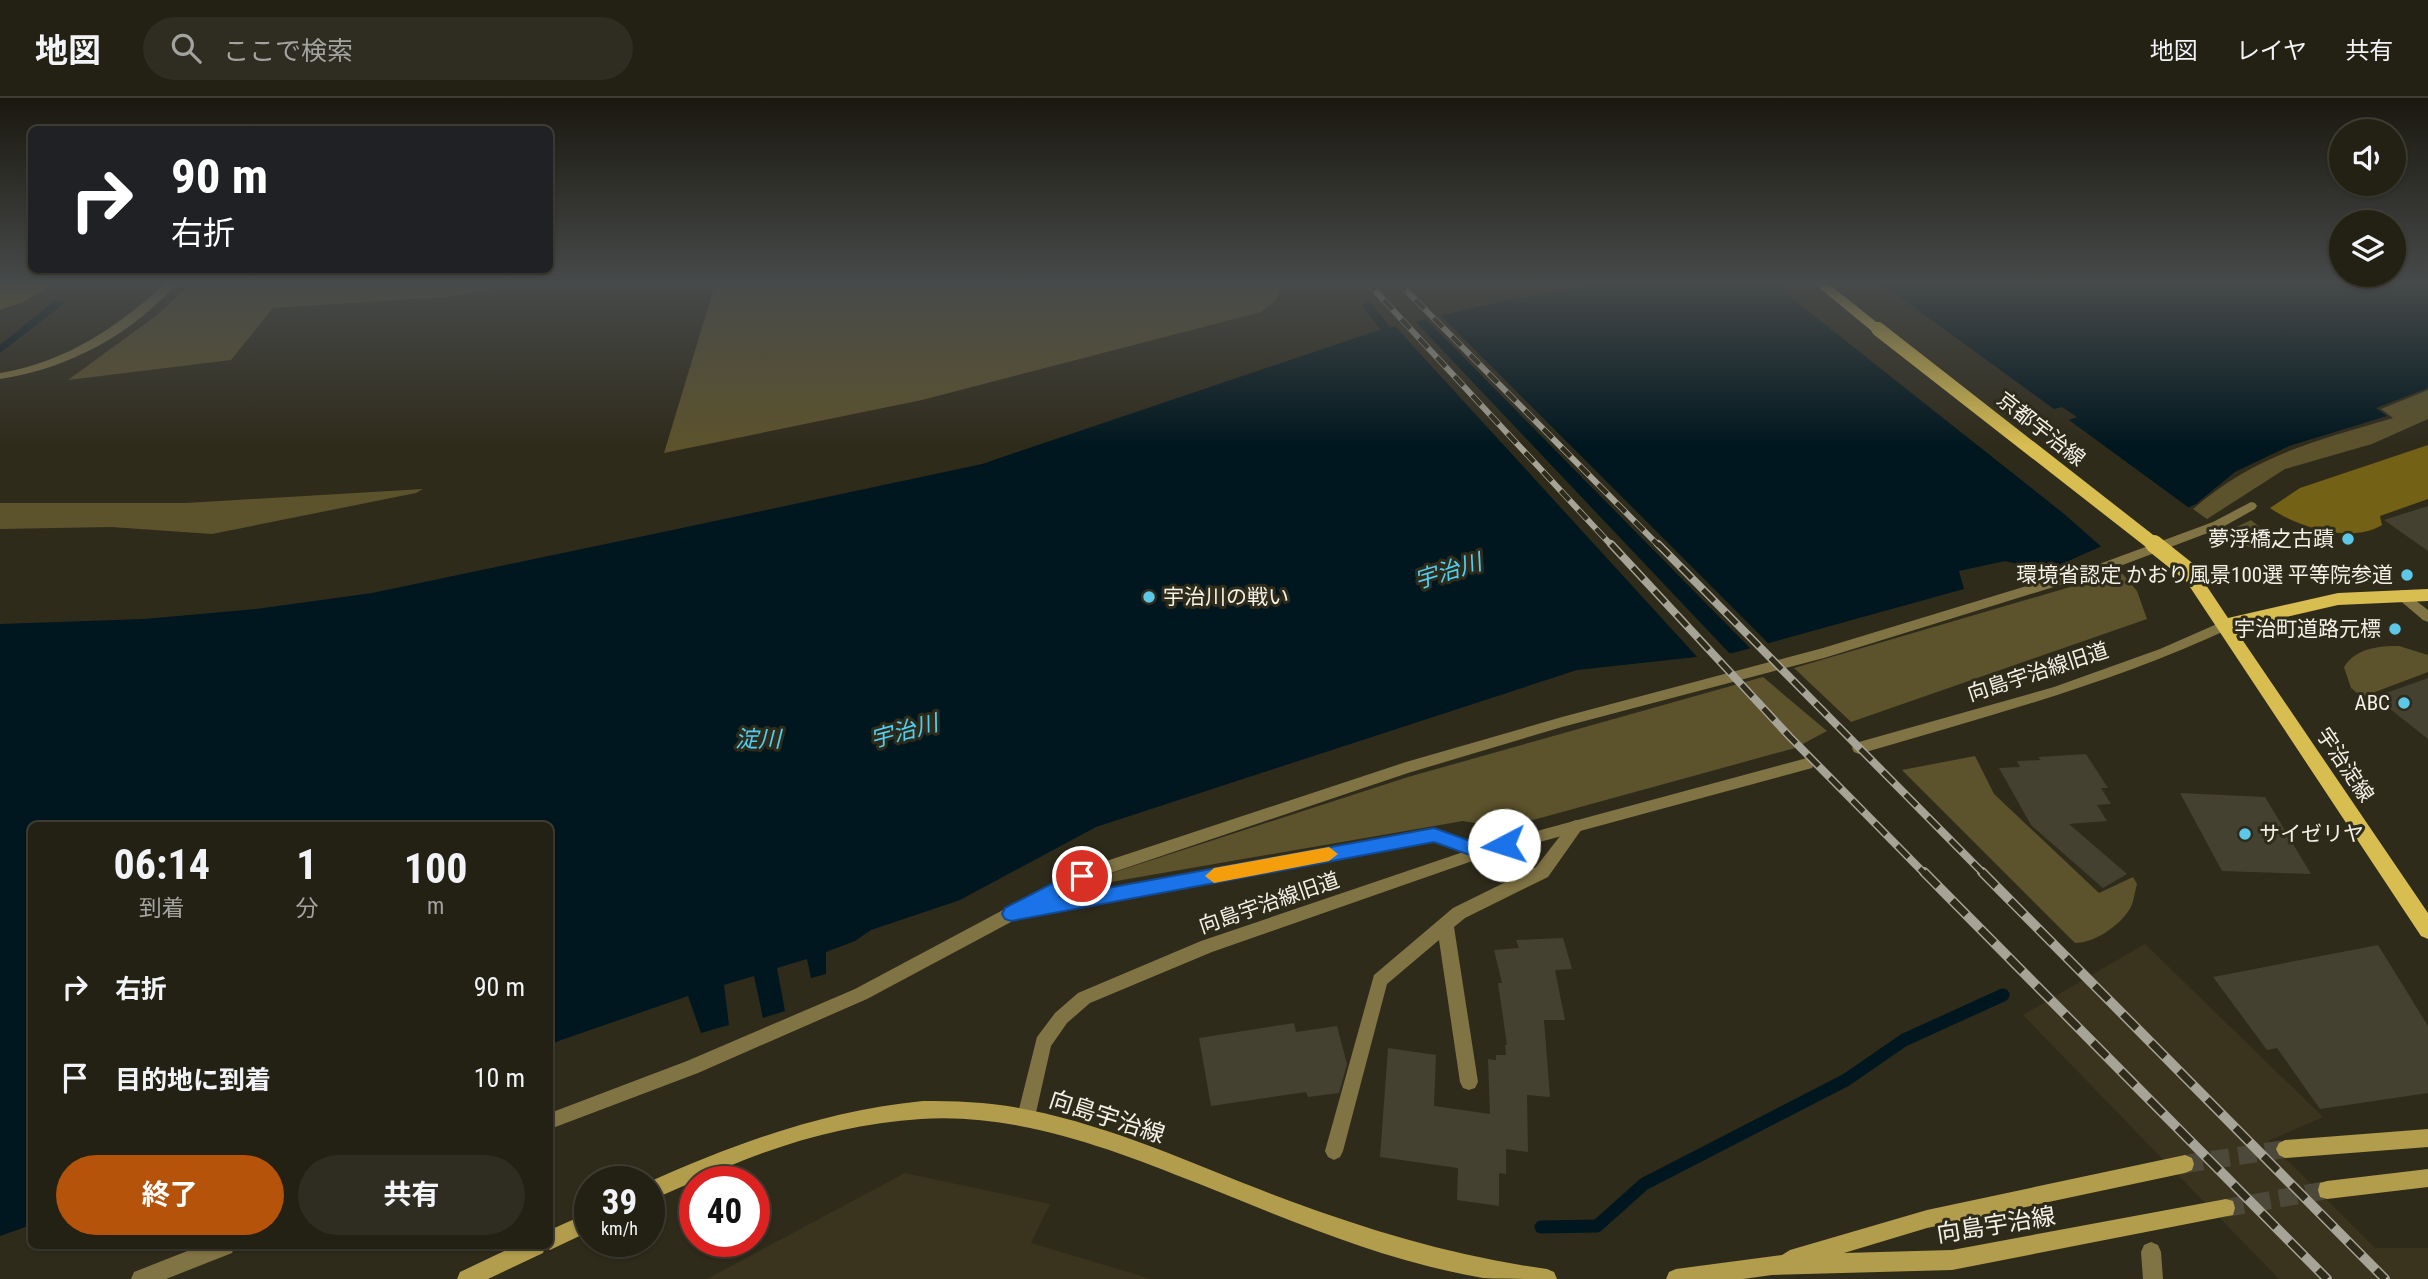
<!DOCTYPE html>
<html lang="ja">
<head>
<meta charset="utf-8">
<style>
	:root { --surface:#232014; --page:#2f2d22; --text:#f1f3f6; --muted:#a3a3a0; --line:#403e34; --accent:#b45309 }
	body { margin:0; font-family:"Roboto Condensed","Noto Sans JP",sans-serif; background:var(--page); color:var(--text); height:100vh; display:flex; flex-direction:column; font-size:26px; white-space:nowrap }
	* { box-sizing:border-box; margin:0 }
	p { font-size:23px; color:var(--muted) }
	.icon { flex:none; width:38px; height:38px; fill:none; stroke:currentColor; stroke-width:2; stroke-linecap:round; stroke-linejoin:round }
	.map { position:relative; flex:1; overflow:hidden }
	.details { position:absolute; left:28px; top:724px; width:525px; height:427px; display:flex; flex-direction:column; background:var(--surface); border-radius:10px; box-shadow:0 2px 5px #0004,0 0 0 2px var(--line) }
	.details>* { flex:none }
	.top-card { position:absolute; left:28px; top:28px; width:525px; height:147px; border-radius:10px; box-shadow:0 2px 5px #0004,0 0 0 2px var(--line); background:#202124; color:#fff; overflow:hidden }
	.tools { position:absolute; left:2329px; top:21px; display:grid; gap:14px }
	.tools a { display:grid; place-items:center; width:77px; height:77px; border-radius:50%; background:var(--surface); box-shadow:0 2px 5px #0004,0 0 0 2px var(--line); font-size:35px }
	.speed { position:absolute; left:574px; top:1068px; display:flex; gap:14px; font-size:35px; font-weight:700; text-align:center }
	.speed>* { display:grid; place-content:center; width:91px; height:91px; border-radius:50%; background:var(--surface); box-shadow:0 2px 5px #0004,0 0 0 2px var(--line); line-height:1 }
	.speed small { font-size:18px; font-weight:400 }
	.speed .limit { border:10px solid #d22; background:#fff; color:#111 }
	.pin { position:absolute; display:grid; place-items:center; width:60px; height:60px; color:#fff; margin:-30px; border:4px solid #fff; border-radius:50%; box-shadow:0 2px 7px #0007 }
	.me { position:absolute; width:77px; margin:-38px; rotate:265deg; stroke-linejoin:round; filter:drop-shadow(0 0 5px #0008) }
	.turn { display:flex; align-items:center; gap:24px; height:147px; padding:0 28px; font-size:32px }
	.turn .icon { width:91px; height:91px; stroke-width:2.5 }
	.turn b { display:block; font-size:49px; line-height:60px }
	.eta { display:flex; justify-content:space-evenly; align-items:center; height:119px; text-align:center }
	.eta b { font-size:42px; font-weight:700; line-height:49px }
	.button { display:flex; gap:14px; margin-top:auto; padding:14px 28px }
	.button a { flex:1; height:80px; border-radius:42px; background:var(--accent); color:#fff; font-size:28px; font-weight:700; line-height:80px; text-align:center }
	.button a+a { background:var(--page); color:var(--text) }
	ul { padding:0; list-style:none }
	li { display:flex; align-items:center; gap:21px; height:91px; padding:0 28px }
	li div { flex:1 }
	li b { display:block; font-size:26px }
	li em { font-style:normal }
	header { display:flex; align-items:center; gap:42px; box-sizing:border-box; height:98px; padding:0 35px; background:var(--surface); border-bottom:2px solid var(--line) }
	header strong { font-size:33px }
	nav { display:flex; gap:38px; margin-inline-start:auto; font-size:24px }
	.search { width:490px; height:63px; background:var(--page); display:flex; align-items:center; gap:18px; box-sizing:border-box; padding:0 24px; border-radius:38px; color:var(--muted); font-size:26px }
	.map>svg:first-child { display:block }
	.built { fill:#3a341e }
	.green { fill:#5c522c }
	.forest { fill:#736115 }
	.water { fill:#00171f }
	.pier { fill:#2f2b1b }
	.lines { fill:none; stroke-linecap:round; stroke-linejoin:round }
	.stream-far1 { stroke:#00171f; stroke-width:9 }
	.stream { stroke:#00171f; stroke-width:13 }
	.building { fill:#454131 }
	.secondary-tunnel { stroke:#4c493a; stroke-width:18; stroke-dasharray:18 9; stroke-linecap:butt }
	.service { fill:#817444; fill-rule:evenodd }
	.minor { fill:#817444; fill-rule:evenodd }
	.tertiary { fill:#817444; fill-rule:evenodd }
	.secondary { fill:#b29d4c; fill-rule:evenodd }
	.primary { fill:#d8bd51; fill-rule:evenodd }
	.rail-far2-casing { stroke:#a6a397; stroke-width:6 }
	.rail-far1-casing { stroke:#a6a397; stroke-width:8 }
	.rail-casing { stroke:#a6a397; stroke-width:10 }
	.rail-far2 { stroke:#2f2b1b; stroke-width:4.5; stroke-dasharray:13; stroke-linecap:butt }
	.rail-far1 { stroke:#2f2b1b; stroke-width:5; stroke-dasharray:16; stroke-linecap:butt }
	.rail { stroke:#2f2b1b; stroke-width:7; stroke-dasharray:20; stroke-linecap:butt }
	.primary-bridge-far1 { stroke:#d8bd51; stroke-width:14 }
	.primary-bridge { stroke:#d8bd51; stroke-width:18 }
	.route { fill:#1a73e8; stroke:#114b97; stroke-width:2 }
	.slow { fill:#f59e0b }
	.poi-dot { fill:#5cc7e7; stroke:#2f2b1b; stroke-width:2.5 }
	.labels { text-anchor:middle; stroke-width:6; stroke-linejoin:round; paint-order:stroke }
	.street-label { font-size:21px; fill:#f3f1e7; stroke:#2f2b1b }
	.poi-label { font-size:21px; fill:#f3f1e7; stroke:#2f2b1b; text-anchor:end }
	.water-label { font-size:23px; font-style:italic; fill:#4dd0f5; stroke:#2f2b1b }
	.near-street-label { font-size:24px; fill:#f3f1e7; stroke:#2f2b1b }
</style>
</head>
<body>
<header>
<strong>地図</strong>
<div class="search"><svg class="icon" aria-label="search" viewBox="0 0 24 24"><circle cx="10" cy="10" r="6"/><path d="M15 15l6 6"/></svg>ここで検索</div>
<nav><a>地図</a><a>レイヤ</a><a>共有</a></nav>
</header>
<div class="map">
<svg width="2428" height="1181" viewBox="0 0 2428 1181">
	<rect width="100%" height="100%" fill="#2f2b1b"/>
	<path class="built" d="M2145 846 2323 1019 2268 1043 2375 1150H2428V1181H2279L2023 917Z
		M905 1075 1050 1106 1031 1145 1151 1181H707Z"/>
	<path class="green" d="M194 183H540L447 199 273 210 231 262 68 282 157 217Z
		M716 183H1280L1283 185 1276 202 1261 214 922 302 664 355Z
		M2428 292V321L2372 346 2285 371 2207 421 2193 411C2255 357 2315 343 2393 320L2381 311Z
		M423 391 416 395 212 436 111 429 0 431V405H186Z
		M2251 422 2273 440 2252 450 2239 445 2226 434Z
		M2121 474 2137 493 2147 521 1851 624 1794 570Z
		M2399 548 2428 557V574L2362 599 2351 590 2344 569C2356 550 2378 548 2399 548Z
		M1763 579 1827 633 1795 650 1504 730 1463 723 1099 786 1096 784 1109 776 1408 679Z
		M1975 658 1994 696 2099 795 2133 779 2137 786C2135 793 2134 802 2131 809 2121 827 2095 845 2075 845L1902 672Z"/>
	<path class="forest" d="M0 183H58L23 204 0 212Z
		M2428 347V401L2380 418 2382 427C2352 446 2297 429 2270 410L2300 390Z"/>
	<path class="water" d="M1617 183H2428V290L2376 310 2387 318 2289 348 2235 374 2196 406 2046 473 2005 463 1959 473 1964 491 1733 555 1577 572 1096 729 960 802 871 832 855 843 826 854V876L811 880 807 861 777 870 785 913 763 920 754 878 724 887 729 927 701 935 688 898 550 946V728H32L31 1127 0 1138V526L144 521 256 511 372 495 682 430 982 366 1376 233 1502 203Z
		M54 203 66 204 0 255V247Z"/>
	<path class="pier" d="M1770 183H1878L2054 311 2062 309 2077 319 2069 322 2192 412 2104 451 2063 415Z
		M1438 215 1771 548 1753 553 1424 219Z
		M1413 221 1732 558 1700 562 1393 226Z"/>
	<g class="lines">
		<path class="stream-far1" d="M1368 208 1394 242"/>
		<path class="stream" d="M1541 1129 1597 1128 1644 1086 1846 982 1904 942 2003 897"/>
	</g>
	<path class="building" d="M2428 408V453L2384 422Z
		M2428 580V641L2375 599Z
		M2086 656 2108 690H2101L2111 706 2097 707 2107 723 2069 726 2127 776 2103 790 2031 727 1999 670 2020 669 2017 663 2041 662 2038 659Z
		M2180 695 2265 699 2311 776 2222 773Z
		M1563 840 1572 871 1555 872 1565 922H1544L1550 999 1527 997 1528 1054 1506 1051V1076L1499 1075V1108L1457 1102 1458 1070 1380 1059 1388 950 1436 957 1434 1008 1490 1016 1488 961 1496 962V957H1506L1505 947H1507L1498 885H1502L1494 852 1519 850 1516 842Z
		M2378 847 2428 928V995L2320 1011 2277 950 2267 952 2213 879Z
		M1294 925 1296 934 1337 928 1347 966 1339 995 1308 999 1306 994 1211 1008 1199 940Z"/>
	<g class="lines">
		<path class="secondary-tunnel" d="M2185 1066 2285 1051
			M2226 1110 2327 1092"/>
		<path class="service" d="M2251 404 2255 405 2257 408 2255 411 2221 430 2112 471 1824 560 1562 629 1408 675 1087 783 1053 801 1434 731 1486 749 1489 754 1486 759 1481 760 1434 743 1027 820 1022 818 867 901 698 975 550 1031V1015L687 963 855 891 1076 773 1406 664 1562 619 1823 550 2102 465 2213 424Z
			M2226 522 2233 527 2231 530C2111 586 1985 619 1859 656L1854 654 1852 650 1854 646 1859 644 2054 589 2160 551Z
			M2151 1144 2158 1147 2161 1154 2163 1181H2143L2141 1154 2144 1147Z
			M200 1148H235L232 1155 166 1181H131L134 1174Z"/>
		<path class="minor" d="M168 183H179C133 236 68 271 0 281V275C67 264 119 228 168 183Z
			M2402 492 2428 512V524L2423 522 2397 500 2395 497 2397 494Z
			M1576 722 1581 724 1584 728 1548 779 1465 820 1454 829 1478 984 1475 990 1469 992 1463 990 1460 984 1439 842 1387 886 1343 1053 1340 1059 1334 1062 1328 1059 1325 1053 1374 877 1453 810 1536 769 1571 724Z"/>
		<path class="tertiary" d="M1807 660 1812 662 1814 666 1812 670 1481 760 1212 854 1090 905 1067 925 1051 948 1035 1019 1032 1025 1026 1028 1020 1025 1017 1019 1037 939 1055 915 1078 895 1201 843 1481 748Z"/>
		<path class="secondary" d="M923 1003C958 1003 993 1004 1029 1012 1119 1030 1204 1071 1290 1103 1374 1134 1458 1159 1547 1171L1554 1174 1557 1181C1533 1181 1506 1181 1483 1180 1384 1163 1289 1122 1197 1085 1109 1050 1018 1015 921 1021 854 1025 789 1043 727 1069 701 1080 675 1092 649 1103V1084C739 1044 824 1013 923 1003Z
			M2428 1031V1049L2285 1060 2279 1057 2276 1051 2279 1045 2285 1042Z
			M2185 1057 2192 1060 2194 1066 2192 1072 2185 1075 1927 1130 1844 1155 1952 1152 2226 1101 2233 1103 2235 1110 2233 1117 1952 1172 1772 1177 1743 1181H1666L1669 1174 1676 1171 1782 1157 1790 1152 1927 1112Z
			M2428 1071V1089L2327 1101 2320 1099 2318 1092 2320 1085 2327 1083Z
			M590 1114V1133L550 1152 545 1149 543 1155 488 1181H457L460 1174 515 1148H550V1132Z"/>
		<path class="primary" d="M1811 183H1825L1885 231 1878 235 1873 234Z
			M2188 467 2194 469 2228 520 2338 495 2428 491V503L2338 507 2235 531 2428 815V841L2421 838 2182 477 2180 473 2182 469Z"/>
		<g class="rail-far2-casing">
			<path id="rail-far2" d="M1366 183 1612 448
				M1397 183 1659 448"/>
		</g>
		<g class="rail-far1-casing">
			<path id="rail-far1" d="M1611 446 1790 639 1925 776
				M1658 446 1984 776"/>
		</g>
		<g class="rail-casing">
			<path id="rail" d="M1924 774 2327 1181
				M1982 774 2385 1181"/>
		</g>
		<use href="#rail-far2" class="rail-far2"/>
		<use href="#rail-far1" class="rail-far1"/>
		<use href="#rail" class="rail"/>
		<path class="primary-bridge-far1" d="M1878 231 2156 448"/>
		<path class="primary-bridge" d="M2154 446 2188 473"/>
	</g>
	<linearGradient id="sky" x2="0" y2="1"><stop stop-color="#1a180f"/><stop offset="0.53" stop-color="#474a4a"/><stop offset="1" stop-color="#474a4a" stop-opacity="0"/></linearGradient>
	<rect width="2428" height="348" fill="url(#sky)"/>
	<path class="route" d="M1434 730 1481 747 1504 740 1513 747 1511 753 1481 761 1434 744 1011 823 1005 821 1002 816 1005 810 1082 770 1089 772 1091 778 1089 783 1059 799Z"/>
	<path class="slow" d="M1329 749 1338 756 1329 763 1214 785 1205 778 1214 770Z"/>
	<g class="poi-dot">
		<circle cx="2348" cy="441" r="7"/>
		<circle cx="2407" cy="477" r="7"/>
		<circle cx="1149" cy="499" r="7"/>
		<circle cx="2395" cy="531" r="7"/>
		<circle cx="2404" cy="605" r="7"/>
		<circle cx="2245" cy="736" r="7"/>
	</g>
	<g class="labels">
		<g class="street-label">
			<text transform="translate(2041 331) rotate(38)" y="7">京都宇治線</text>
			<text transform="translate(2038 574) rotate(-18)" y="7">向島宇治線旧道</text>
			<text transform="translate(2345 667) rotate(56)" y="7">宇治淀線</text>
			<text transform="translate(1269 805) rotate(-19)" y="7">向島宇治線旧道</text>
		</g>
		<g class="poi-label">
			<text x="2334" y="448">夢浮橋之古蹟</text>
			<text x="2393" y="484">環境省認定 かおり風景100選 平等院参道</text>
			<text x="1163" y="506" text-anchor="start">宇治川の戦い</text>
			<text x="2381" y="538">宇治町道路元標</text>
			<text x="2390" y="612">ABC</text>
			<text x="2259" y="743" text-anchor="start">サイゼリヤ</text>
		</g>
		<g class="water-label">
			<text transform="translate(1448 473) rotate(-17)" y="8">宇治川</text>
			<text transform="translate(904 633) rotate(-15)" y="8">宇治川</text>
			<text x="758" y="649">淀川</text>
		</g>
		<g class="near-street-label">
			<text transform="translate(1107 1019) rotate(18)" y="8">向島宇治線</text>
			<text transform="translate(1996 1127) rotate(-9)" y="8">向島宇治線</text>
		</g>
	</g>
</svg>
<div class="tools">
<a><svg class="icon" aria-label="sound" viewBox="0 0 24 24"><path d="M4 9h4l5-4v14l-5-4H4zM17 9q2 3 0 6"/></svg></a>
<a><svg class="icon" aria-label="layers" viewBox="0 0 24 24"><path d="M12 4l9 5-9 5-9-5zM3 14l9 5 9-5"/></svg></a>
</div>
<div class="speed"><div>39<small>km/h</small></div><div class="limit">40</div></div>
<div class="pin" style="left:1082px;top:778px;background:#d93025"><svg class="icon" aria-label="arrive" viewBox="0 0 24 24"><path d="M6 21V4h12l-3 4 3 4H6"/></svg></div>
<svg class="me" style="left:1504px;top:747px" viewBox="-20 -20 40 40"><circle r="19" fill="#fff"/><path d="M0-13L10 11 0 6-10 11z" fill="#1a73e8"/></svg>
<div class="top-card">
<div class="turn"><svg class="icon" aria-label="right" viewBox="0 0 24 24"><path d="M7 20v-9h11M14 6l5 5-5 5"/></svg><div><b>90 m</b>右折</div></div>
</div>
<section class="details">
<div class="eta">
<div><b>06:14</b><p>到着</p></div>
<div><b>1</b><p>分</p></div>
<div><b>100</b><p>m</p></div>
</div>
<ul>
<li><svg class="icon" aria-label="right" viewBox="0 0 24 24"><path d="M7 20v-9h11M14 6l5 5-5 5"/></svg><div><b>右折</b></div><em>90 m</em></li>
<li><svg class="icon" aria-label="arrive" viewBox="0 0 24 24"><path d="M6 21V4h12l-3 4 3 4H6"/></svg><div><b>目的地に到着</b></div><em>10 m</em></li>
</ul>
<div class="button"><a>終了</a><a>共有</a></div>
</section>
</div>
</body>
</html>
